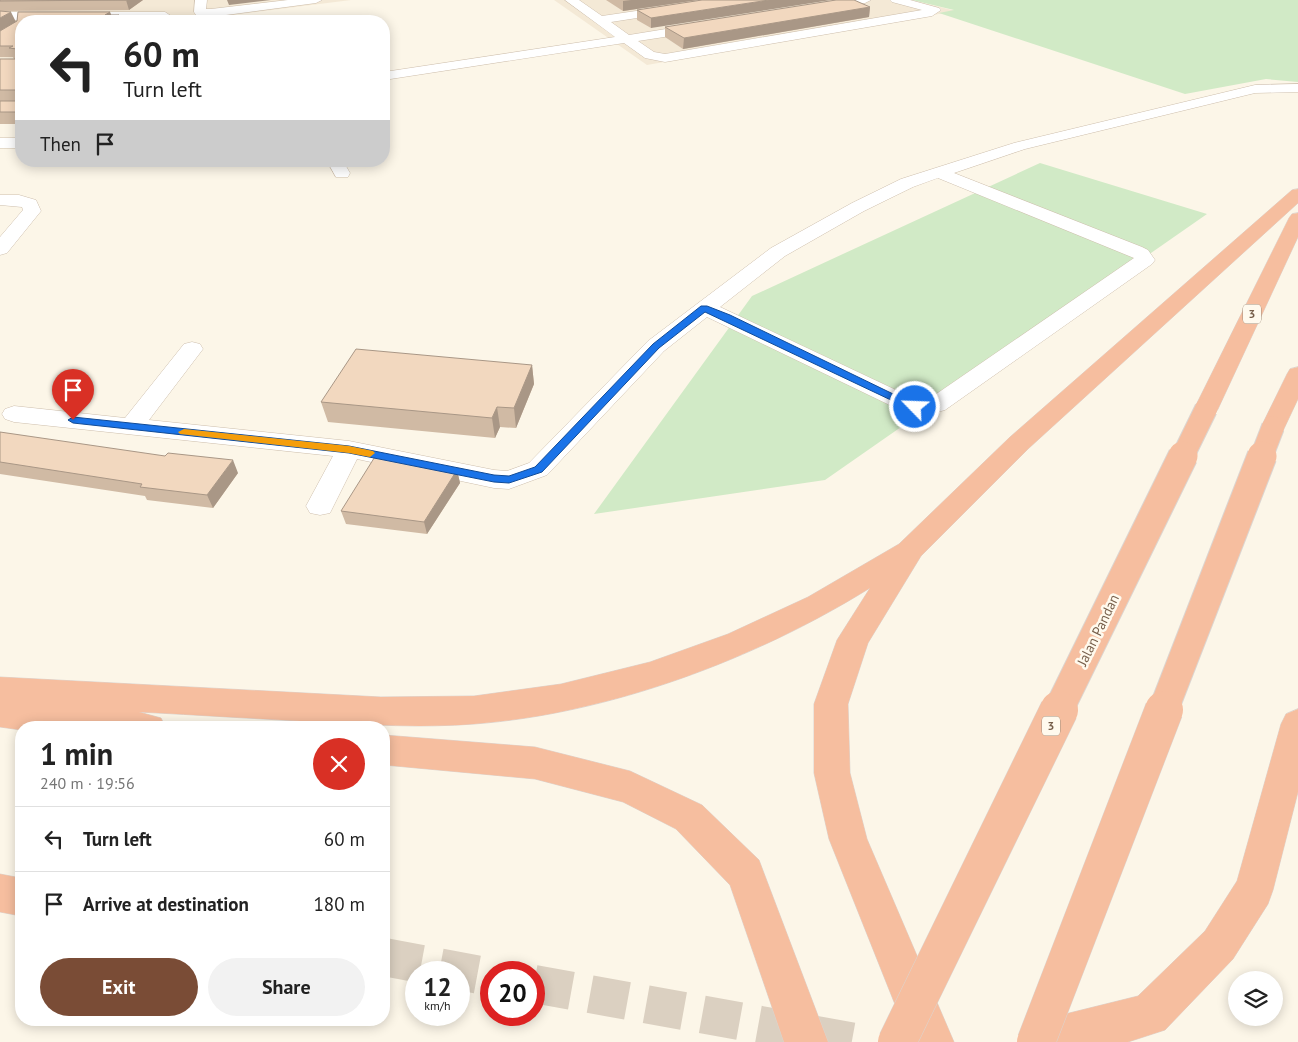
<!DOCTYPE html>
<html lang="en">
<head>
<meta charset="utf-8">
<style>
	:root { --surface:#fff; --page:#f2f2f2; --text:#222; --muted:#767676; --line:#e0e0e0; --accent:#7a4c36 }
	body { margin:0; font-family:"PT Sans",sans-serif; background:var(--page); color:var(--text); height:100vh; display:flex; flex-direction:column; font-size:19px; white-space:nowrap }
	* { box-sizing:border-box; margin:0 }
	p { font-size:16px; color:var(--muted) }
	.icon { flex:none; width:28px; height:28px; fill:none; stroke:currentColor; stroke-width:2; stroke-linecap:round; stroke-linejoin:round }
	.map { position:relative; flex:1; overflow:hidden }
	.drawer { position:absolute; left:15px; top:721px; width:375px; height:305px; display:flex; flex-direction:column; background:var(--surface); border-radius:20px; box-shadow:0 2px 12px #0003 }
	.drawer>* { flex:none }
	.top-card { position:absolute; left:15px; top:15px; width:375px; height:152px; border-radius:20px; box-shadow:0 2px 12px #0003; background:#fff; color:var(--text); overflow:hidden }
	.tools { position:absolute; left:1228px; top:971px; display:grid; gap:10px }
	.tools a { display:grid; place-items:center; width:55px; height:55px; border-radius:50%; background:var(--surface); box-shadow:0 2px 12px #0003; font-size:25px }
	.speed { position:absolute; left:405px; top:961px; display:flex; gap:10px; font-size:25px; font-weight:700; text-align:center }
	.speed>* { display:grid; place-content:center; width:65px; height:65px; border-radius:50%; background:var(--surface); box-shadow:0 2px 12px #0003; line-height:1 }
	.speed small { font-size:12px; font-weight:400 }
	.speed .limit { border:8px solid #d22; background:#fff; color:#111 }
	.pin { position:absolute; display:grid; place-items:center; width:42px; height:42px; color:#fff; margin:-51px -21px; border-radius:50% 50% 50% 0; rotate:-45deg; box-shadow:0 0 5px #0007 }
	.pin .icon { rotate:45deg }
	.me { position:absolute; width:55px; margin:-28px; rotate:294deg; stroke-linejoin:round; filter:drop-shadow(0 0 4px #0008) }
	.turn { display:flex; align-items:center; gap:18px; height:105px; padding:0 25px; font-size:22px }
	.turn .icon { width:65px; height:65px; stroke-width:2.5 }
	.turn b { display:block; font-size:35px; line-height:42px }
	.then { display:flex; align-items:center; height:48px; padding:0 25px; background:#0003; gap:10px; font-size:19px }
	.round { display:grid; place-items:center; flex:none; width:52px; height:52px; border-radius:26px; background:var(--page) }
	.summary { display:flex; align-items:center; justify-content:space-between; height:85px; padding:0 25px }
	h1 { font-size:30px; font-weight:700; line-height:38px }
	.cta { display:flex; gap:10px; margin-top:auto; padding:10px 25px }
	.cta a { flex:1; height:58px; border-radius:30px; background:var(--accent); color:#fff; font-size:20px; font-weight:700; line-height:58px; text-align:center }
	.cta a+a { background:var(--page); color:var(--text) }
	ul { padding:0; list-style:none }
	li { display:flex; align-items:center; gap:15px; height:65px; padding:0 25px; border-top:1px solid var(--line) }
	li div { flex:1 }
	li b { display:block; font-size:19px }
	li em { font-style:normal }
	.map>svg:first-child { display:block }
	.residential { fill:#f4e9d6 }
	.green { fill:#d1eac6 }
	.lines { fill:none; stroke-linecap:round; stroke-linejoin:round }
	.highway-tunnel { stroke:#dbd0c1; stroke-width:38; stroke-dasharray:38 19; stroke-linecap:butt }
	.minor-casing { stroke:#cebfad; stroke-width:1 }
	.highway-casing { stroke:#dcd5d0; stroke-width:1 }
	.minor { fill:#fff; fill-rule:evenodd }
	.highway { fill:#f6be9f; fill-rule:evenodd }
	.highway-bridge-far2-casing { stroke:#dcd5d0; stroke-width:24; stroke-linecap:butt }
	.highway-bridge-far1-casing { stroke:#dcd5d0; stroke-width:31; stroke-linecap:butt }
	.highway-bridge-casing { stroke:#dcd5d0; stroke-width:39; stroke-linecap:butt }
	.highway-bridge-far2 { stroke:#f6be9f; stroke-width:22 }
	.highway-bridge-far1 { stroke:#f6be9f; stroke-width:29 }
	.highway-bridge { stroke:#f6be9f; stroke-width:38 }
	.wall { fill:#d0baa4 }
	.shaded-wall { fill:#a99786 }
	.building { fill:#f2d8bf; stroke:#a99786 }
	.route { fill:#1a73e8; stroke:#114b97 }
	.slow { fill:#f59e0b }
	.labels { text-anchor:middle; stroke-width:5; stroke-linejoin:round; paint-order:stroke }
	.shield { fill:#fffaee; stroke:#a08e7c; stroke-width:1 }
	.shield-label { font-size:12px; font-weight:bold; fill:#775f4b }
	.street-label { font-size:14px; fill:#775f4b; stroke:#fffaee }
</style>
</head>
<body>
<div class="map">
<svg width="1298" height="1042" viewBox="0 0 1298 1042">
	<rect width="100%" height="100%" fill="#fcf6e8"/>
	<path class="residential" d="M0 0H351L186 21H21V72H0Z
		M554 0H912L956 11 647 65Z"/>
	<path class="green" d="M912 0H1298V82L1266 79 1185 94 939 13 954 10Z
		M1040 163 1207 214 825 480 594 514 752 296Z"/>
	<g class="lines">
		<path class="highway-tunnel" d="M384 957 491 977
			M534 984 855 1042"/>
		<g class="minor-casing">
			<path id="minor" d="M195 0H207L206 9H211L288 0H322L316 3 211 17 196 15 194 12Z
				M565 0H579L602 16 711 0H740L734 3 611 22 629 35 703 23 709 27 703 31 638 41 654 52 665 54 922 10 892 2 890 0H910L939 8 941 10 932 16 665 62 645 58 624 43 384 80V72L615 37Z
				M842 0H871L865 3 819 11 813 7 819 3Z
				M0 12H165L171 16 165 20H0Z
				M1298 84V92L1255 93 1025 149 954 173 1142 247 1148 250 1155 260 1152 264 945 410C927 415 918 415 900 410L707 317 664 351 547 475 509 489 494 488 357 459 330 513 320 515 310 513 306 506 333 456 14 422 5 419 2 414 5 409 14 406 125 418 184 344 192 342 200 344 203 349 149 420 349 441 494 470 507 471 529 463 648 341 771 248 852 203 901 179 1014 143 1255 85ZM938 178 1134 258 929 399H915L720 307 785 256 864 211 913 187Z
				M0 138H21V148H0Z
				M327 161H343L350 173 348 177H336Z
				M0 195H19L36 200 41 211 7 253 0 255V237L23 210 22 207 0 205Z"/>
		</g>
		<g class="highway-casing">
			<path id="highway" d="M1298 189V203L1028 449 921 556 868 643 848 704 850 773 867 839 954 1042H910L829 839 814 773V704L837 640 870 588C756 659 609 714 474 724 422 728 369 725 318 722 258 719 198 715 139 712L161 718 166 728H21V730L0 727V677L381 697 474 696 561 684 650 662 728 634 808 597 899 544 1010 437 1292 190Z
				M1298 213V237L1218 409 1215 414 1206 416 1197 414 1194 409 1289 218 1292 214Z
				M1298 367V399L1282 433 1273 435 1264 433 1261 427 1287 374 1290 369Z
				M1298 709V792L1273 890 1268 904 1233 959 1165 1030 1128 1042H1019L1026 1027 1041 1020 1138 996 1205 931 1237 881 1281 724 1286 714Z
				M384 735 535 747 630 771 702 805 759 860 828 1042H784L730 885 676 829 623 802 535 779 384 765Z
				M0 874 21 878V916L0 912Z"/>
		</g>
		<use href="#minor" class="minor"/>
		<use href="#highway" class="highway"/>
		<g class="highway-bridge-far2-casing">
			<path id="highway-bridge-far2" d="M1182 458 1206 409
				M1261 458 1273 427"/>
		</g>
		<g class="highway-bridge-far1-casing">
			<path id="highway-bridge-far1" d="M1058 711 1183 456
				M1163 711 1262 456"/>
		</g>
		<g class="highway-bridge-casing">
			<path id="highway-bridge" d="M897 1042 1059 710
				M1036 1042 1164 710"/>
		</g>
		<use href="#highway-bridge-far2" class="highway-bridge-far2"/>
		<use href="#highway-bridge-far1" class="highway-bridge-far1"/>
		<use href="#highway-bridge" class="highway-bridge"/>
	</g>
	<path class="wall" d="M0 0H143L129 10 0 11Z
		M606 0H698L623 11Z
		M702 0 651 28 637 20V10Z
		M870 7 869 17 683 49 665 37V27Z
		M18 12H110L111 15H119L121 21H21V124H0V59H17H14L13 57H0V31L17 21Z
		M532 365 534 384 516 428 500 427 495 438 328 422 321 402Z
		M0 432 238 473 213 508 147 500 145 496 0 474Z
		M457 470 460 483 427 534 346 524 341 511Z"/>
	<path class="shaded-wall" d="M126 0H143L129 10Z
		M227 0H271L229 5Z
		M631 0H698L623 11V1Z
		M769 0H831L651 28V18Z
		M870 7 869 17 683 49 684 38Z
		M11 12 16 22 0 31V18Z
		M110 12 113 20 119 15 121 21H108L105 15Z
		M532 365 534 384 516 428 514 408Z
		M497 407 500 427 495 438 492 418Z
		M233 460 238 473 213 508 207 495Z
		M457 470 460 483 427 534 424 522Z"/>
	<path class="building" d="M0 0H126L0 1Z
		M702 0H769L651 18 637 10Z
		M836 0H854L870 7 684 38 665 27Z
		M0 11 11 12 0 18Z
		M18 12H110L105 15H119L110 21H21V112H0V101H17V90H0V59H17V49L9 48 13 46H0V31L17 21Z
		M356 349 532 365 514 408 497 407 492 418 321 402Z
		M0 432 165 456 168 453 233 460 207 495 140 487 142 484 0 462Z
		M376 455 457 470 424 522 341 511Z"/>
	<path class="route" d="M701 306H707L730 315 920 407 919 410H912L705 312 659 348 542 472 509 483 494 482 349 453 73 423 68 420 73 417 349 446 494 475 509 476 535 467 653 344Z"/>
	<path class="slow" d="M184 429 349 446 373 451 375 453 370 457 349 453 180 434 178 432Z"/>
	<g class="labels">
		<g class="shield">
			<rect x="1243" y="304.5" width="18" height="19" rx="4"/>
			<rect x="1042" y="716.5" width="18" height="19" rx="4"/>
		</g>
		<g class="shield-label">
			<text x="1252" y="318">3</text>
			<text x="1051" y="730">3</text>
		</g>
		<g class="street-label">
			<text transform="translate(1098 630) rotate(-64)" y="5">Jalan Pandan</text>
		</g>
	</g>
</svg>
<div class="tools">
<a><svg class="icon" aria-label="layers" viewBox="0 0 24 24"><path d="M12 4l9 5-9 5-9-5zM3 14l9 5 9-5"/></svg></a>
</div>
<div class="speed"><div>12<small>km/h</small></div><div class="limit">20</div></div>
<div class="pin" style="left:73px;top:420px;background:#d93025"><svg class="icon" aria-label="arrive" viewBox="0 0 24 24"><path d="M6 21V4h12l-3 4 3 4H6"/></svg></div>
<svg class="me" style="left:915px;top:407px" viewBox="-20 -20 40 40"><circle r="17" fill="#1a73e8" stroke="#fff" stroke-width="3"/><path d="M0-11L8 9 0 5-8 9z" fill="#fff"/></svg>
<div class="top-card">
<div class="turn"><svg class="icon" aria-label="left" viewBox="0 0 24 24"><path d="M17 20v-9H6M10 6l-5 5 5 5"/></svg><div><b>60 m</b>Turn left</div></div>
<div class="then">Then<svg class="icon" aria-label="arrive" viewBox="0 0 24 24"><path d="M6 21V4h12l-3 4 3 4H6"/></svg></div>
</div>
<section class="drawer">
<div class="summary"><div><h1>1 min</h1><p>240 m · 19:56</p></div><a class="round" style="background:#d93025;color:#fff"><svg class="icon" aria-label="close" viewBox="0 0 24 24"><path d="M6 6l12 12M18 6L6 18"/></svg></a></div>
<ul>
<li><svg class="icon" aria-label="left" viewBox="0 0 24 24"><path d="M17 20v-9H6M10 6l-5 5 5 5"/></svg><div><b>Turn left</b></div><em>60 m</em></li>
<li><svg class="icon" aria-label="arrive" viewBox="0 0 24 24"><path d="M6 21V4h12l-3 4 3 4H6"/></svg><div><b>Arrive at destination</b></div><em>180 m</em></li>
</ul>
<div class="cta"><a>Exit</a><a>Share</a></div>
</section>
</div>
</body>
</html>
